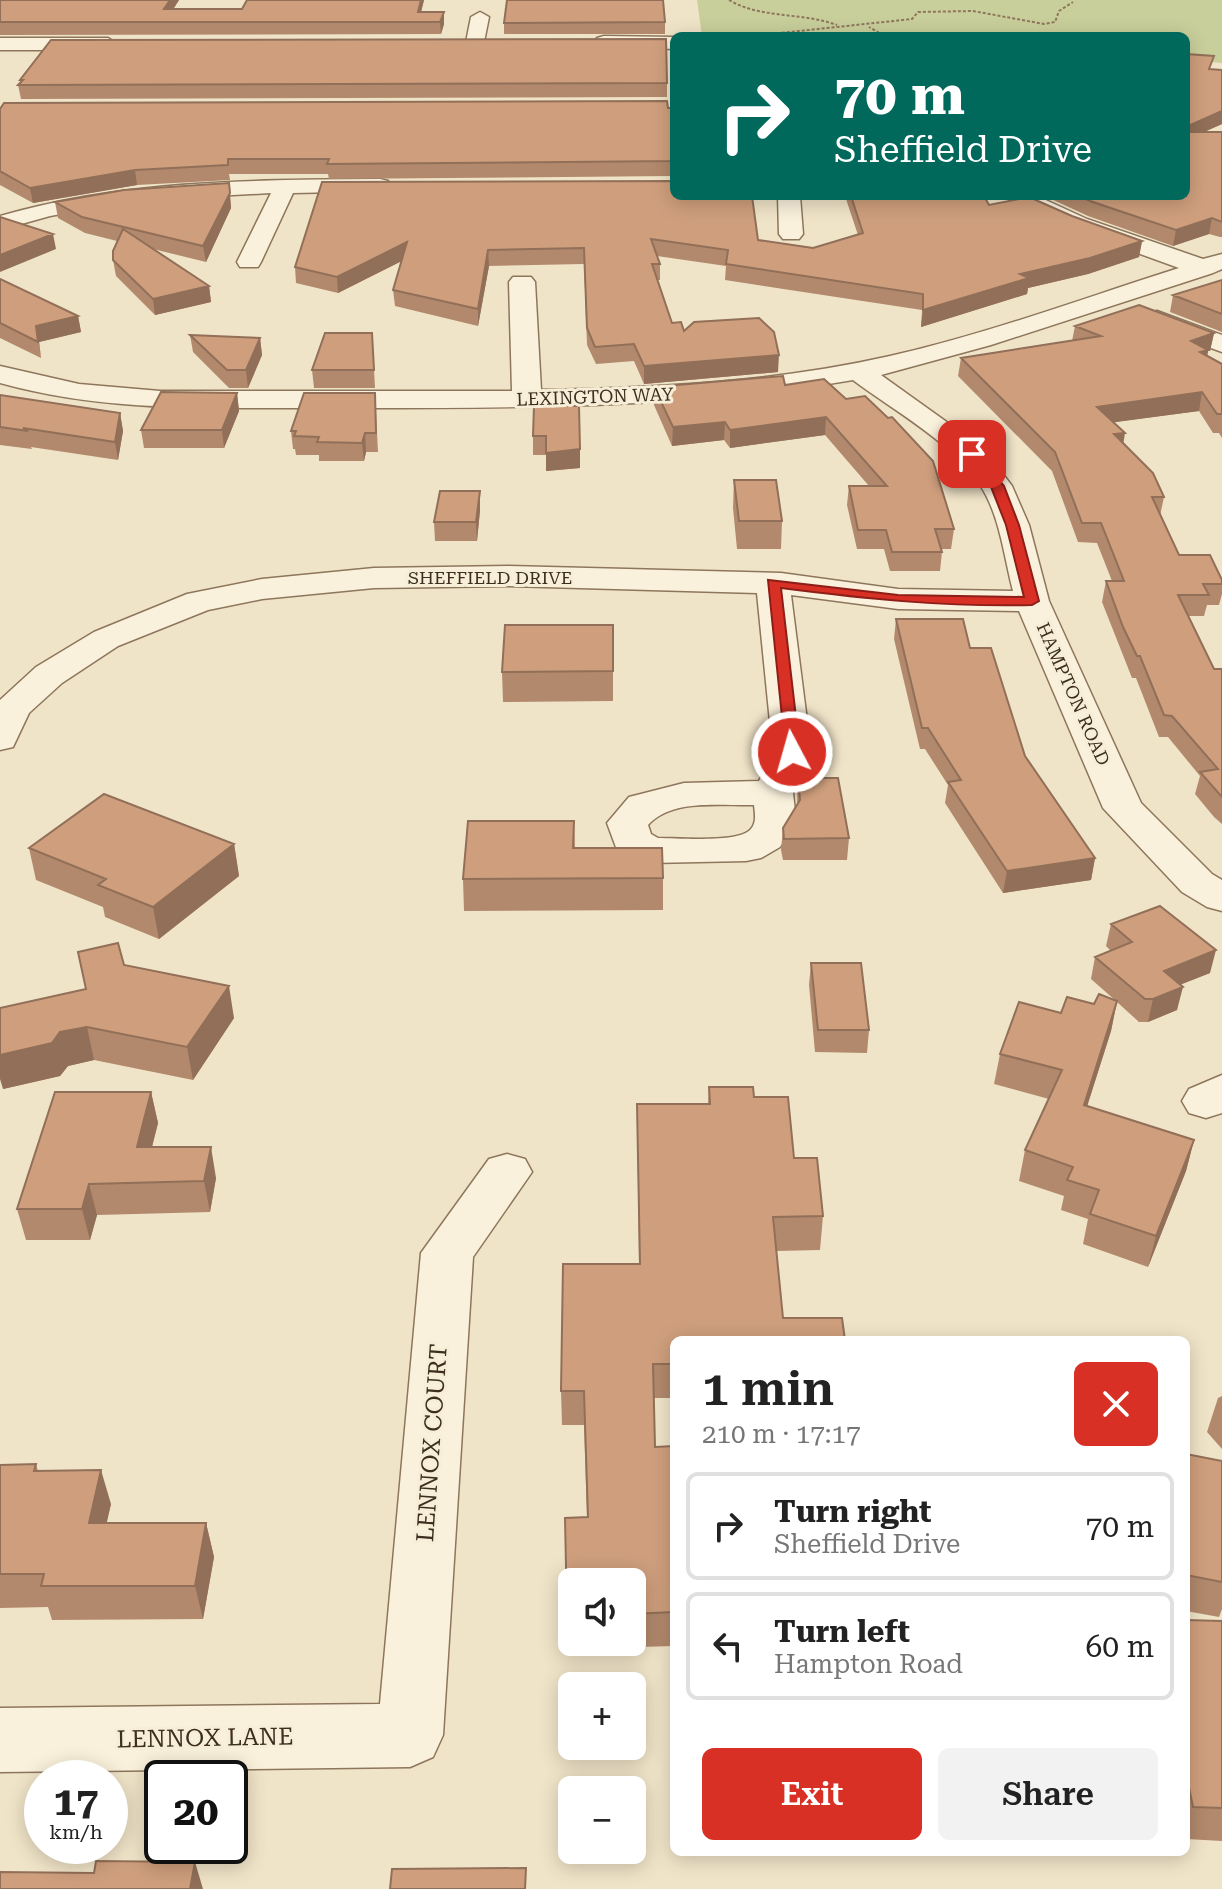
<!DOCTYPE html>
<html lang="en">
<head>
<meta charset="utf-8">
<style>
	:root { --surface:#fff; --page:#f2f2f2; --text:#222; --muted:#767676; --line:#e0e0e0; --accent:#d93025 }
	body { margin:0; font-family:"Roboto Serif",serif; background:var(--page); color:var(--text); height:100vh; display:flex; flex-direction:column; font-size:30px; white-space:nowrap }
	* { box-sizing:border-box; margin:0 }
	p { font-size:26px; color:var(--muted) }
	.icon { flex:none; width:44px; height:44px; fill:none; stroke:currentColor; stroke-width:2; stroke-linecap:round; stroke-linejoin:round }
	.map { position:relative; flex:1; overflow:hidden }
	.details { position:absolute; left:670px; top:1336px; width:520px; height:520px; display:flex; flex-direction:column; background:var(--surface); border-radius:12px; box-shadow:0 4px 20px #0003 }
	.details>* { flex:none }
	.banner { position:absolute; left:670px; top:32px; width:520px; height:168px; border-radius:12px; box-shadow:0 4px 20px #0003; background:#00695c; color:#fff; overflow:hidden }
	.buttons { position:absolute; left:558px; top:1568px; display:grid; gap:16px }
	.buttons a { display:grid; place-items:center; width:88px; height:88px; border-radius:12px; background:var(--surface); box-shadow:0 4px 20px #0003; font-size:40px }
	.speed { position:absolute; left:24px; top:1760px; display:flex; gap:16px; font-size:40px; font-weight:700; text-align:center }
	.speed>* { display:grid; place-content:center; width:104px; height:104px; border-radius:50%; background:var(--surface); box-shadow:0 4px 20px #0003; line-height:1 }
	.speed small { font-size:20px; font-weight:400 }
	.speed .limit { border:4px solid #111; border-radius:12px; background:#fff; color:#111 }
	.pin { position:absolute; display:grid; place-items:center; width:68px; height:68px; color:#fff; margin:-34px; border-radius:16px; box-shadow:0 4px 12px #0006 }
	.me { position:absolute; width:88px; margin:-44px; rotate:354deg; stroke-linejoin:round; filter:drop-shadow(0 0 6px #0008) }
	.turn { display:flex; align-items:center; gap:28px; height:168px; padding:0 32px; font-size:36px }
	.turn .icon { width:104px; height:104px; stroke-width:2.5 }
	.turn b { display:block; font-size:56px; line-height:68px }
	.round { display:grid; place-items:center; flex:none; width:84px; height:84px; border-radius:12px; background:var(--page) }
	.headline { display:flex; align-items:center; justify-content:space-between; height:136px; padding:0 32px }
	h1 { font-size:48px; font-weight:600; line-height:60px }
	.cta { display:flex; gap:16px; margin-top:auto; padding:16px 32px }
	.cta a { flex:1; height:92px; border-radius:12px; background:var(--accent); color:#fff; font-size:32px; font-weight:600; line-height:92px; text-align:center }
	.cta a+a { background:var(--page); color:var(--text) }
	ul { padding:0; list-style:none }
	li { display:flex; align-items:center; gap:24px; height:108px; margin:0 16px 12px; padding:0 16px; border:4px solid var(--line); border-radius:12px }
	li div { flex:1 }
	li b { display:block; font-size:30px }
	li em { font-style:normal }
	.map>svg:first-child { display:block }
	.green { fill:#c9cf9b }
	.lines { fill:none; stroke-linecap:round; stroke-linejoin:round }
	.minor-casing { stroke:#8d765c; stroke-width:3 }
	.path { stroke:#8d765c; stroke-width:2; stroke-dasharray:3 2; stroke-linecap:butt }
	.minor { fill:#faf1dc; fill-rule:evenodd }
	.wall { fill:#b2896c; fill-rule:evenodd }
	.shaded-wall { fill:#916f58 }
	.building { fill:#cf9f7d; stroke:#916f58; stroke-width:2 }
	.route { fill:#d93025; stroke:#8d1f18; stroke-width:2 }
	.labels { text-anchor:middle; stroke-width:6; stroke-linejoin:round; paint-order:stroke }
	.far-street-label { font-size:18px; fill:#3d2e20; stroke:#f7eed8 }
	.near-street-label { font-size:24px; fill:#3d2e20; stroke:#f7eed8 }
</style>
</head>
<body>
<div class="map">
<svg width="1222" height="1889" viewBox="0 0 1222 1889">
	<rect width="100%" height="100%" fill="#f0e4c8"/>
	<path class="green" d="M697 0H1222V63L1186 60V36H702Z"/>
	<g class="lines">
		<g class="minor-casing">
			<path id="minor" d="M480 12 489 17 484 42 475 48 466 42 471 17Z
				M604 36 674 37V49L597 46 595 42 597 38Z
				M0 38H108L117 44 108 50H0Z
				M380 179 388 181 391 186 388 191 293 193 261 262 258 267H240L237 262 271 193 140 200 50 216 0 230V216C125 180 251 180 380 179Z
				M778 196H800L803 234 799 239H783L779 234Z
				M1007 196H1037L1087 219 1203 259 1222 254V269L1213 273 991 345 881 375 983 448 1012 486 1029 525 1049 601 1141 803 1212 874 1222 880V911L1207 907 1182 892 1103 808 1019 611 898 609 791 595 811 752 793 793 796 820 780 847 761 858 746 861 651 863 617 850 607 823 629 797 684 783 759 781 773 752 757 593 509 586 374 588 262 599 208 610 118 646 62 683 29 713 13 747 0 750V700L36 667 94 632 187 594 262 579 374 568 509 566 781 573 898 589 1013 591C1004 557 1000 515 980 485 953 443 893 410 853 380 682 409 511 408 338 408 223 407 111 414 0 383V366L79 384 160 391H512L509 282 513 277H531L535 282 541 390C658 388 775 382 890 356 988 334 1084 298 1179 268L1071 229 1010 201ZM754 805C755 814 757 823 750 830 737 843 678 838 658 838L651 834 648 825C672 798 721 806 754 805Z
				M1157 311 1222 335V352L1148 325 1144 319 1148 313Z
				M1222 1075V1113L1206 1118 1189 1113 1182 1101 1189 1089Z
				M507 1154 525 1159 532 1172 473 1257 443 1735 433 1757 410 1767 0 1772V1708L380 1704 421 1253 489 1159Z"/>
		</g>
		<path class="path" d="M729 0C761 19 802 12 837 25
			M752 36 912 19 918 12 973 11 1044 24 1055 22 1059 11 1073 2
			M862 36 878 32 869 27"/>
		<use href="#minor" class="minor"/>
	</g>
	<path class="wall" d="M0 0H179L173 9H242L247 0H424L421 12H444V24L441 34 0 35Z
		M665 22V34H504V23Z
		M1212 70H1222V124L1204 132H1222V237H1220L1209 234 1173 246 1088 216 1049 198 1048 196H1186Z
		M20 80 667 83V97L21 99 18 85 20 83Z
		M674 108V176L329 179 328 174H229L230 180 137 185 33 203 0 185V109Z
		M674 181 758 240 813 248 858 235 845 196H984L989 205 1072 216 1142 241 1139 257 1088 274 1028 288 1027 294 921 327 922 310 725 280 726 266 657 256 660 264V280H658L672 323 684 331 778 372 644 384 634 361 596 364 587 345 584 264 489 266 478 326 395 306 393 290 401 261 338 293 296 283 295 267Z
		M229 183 231 208 206 262 153 249 209 286 211 302 155 315 116 276 113 260 117 241 85 233 58 218 55 202Z
		M0 279 78 316 81 332 39 342 41 358 0 338Z
		M1222 280V332L1170 312 1173 295Z
		M1075 326 1214 333 1210 351H1208L1207 356 1222 364V438L1219 433H1213L1199 411 1114 422 1123 444 1164 497 1160 516 1179 555 1222 580V594L1219 605H1207L1204 616H1188L1214 669H1222V824L1214 817 1195 794 1200 776 1168 737H1159L1136 678H1132L1102 602 1106 581H1112L1097 543 1078 542 1052 471 958 376 961 358 1072 341Z
		M372 333 375 388H314L312 370Z
		M190 335 260 338 262 355 248 388H229L193 352Z
		M824 379 954 529 951 549H941L942 552 940 571H890L884 549H857L847 505 849 486H869L825 435 730 448 724 440 672 446 654 405V387L785 385Z
		M237 393 239 411 224 448H144L141 430Z
		M375 393 378 452H366L364 461H319V455H296L295 449H293L291 431Z
		M0 395 120 413 123 431 118 460 31 447 32 449 0 445Z
		M579 406 580 468 546 471V455H533V436Z
		M734 480 782 521 781 549H737L733 508Z
		M480 491V510L477 541H435L434 522Z
		M896 619 970 648 1025 756 1095 858 1091 880 1003 893 945 803 948 785 925 749H920L894 639Z
		M613 625V701L503 702 502 672Z
		M798 778 849 838 847 860H783L781 850 783 828 797 805Z
		M574 821 575 848 663 878V910L464 911 463 879Z
		M234 844 239 876 159 939 105 917 103 907 36 880 29 848Z
		M1111 924 1210 973 1180 985 1177 1010 1148 1022H1139L1117 1002 1111 1031 1087 1106 1194 1140 1186 1171 1148 1267 1083 1244 1088 1219 1061 1210 1064 1196 1019 1181 1025 1150 1049 1099 994 1084 1000 1054 1061 1013 1094 1004 1116 1001 1091 979 1095 957 1111 951 1106 946Z
		M811 963 869 1030 867 1053 815 1052 809 985Z
		M124 965 234 1018 193 1080 94 1060 68 1066 60 1076 3 1089 86 989Z
		M709 1087 754 1097 794 1158 823 1216 820 1250 776 1251 674 1340V1398H654L655 1447 674 1446V1646L567 1649 565 1518 587 1517 584 1425H562L561 1391 639 1264 637 1104H708ZM572 1582H632V1642H572Z
		M151 1092 158 1123 152 1147 216 1178 210 1212 97 1215 90 1240H26L17 1209Z
		M1222 1396V1449L1207 1432 1218 1398Z
		M1186 1454 1222 1461V1609L1219 1617 1186 1611Z
		M36 1464 38 1471 111 1504 106 1523H206L214 1557 203 1619 52 1620 48 1607 0 1608V1465Z
		M1186 1620 1222 1621V1841L1186 1839Z"/>
	<path class="shaded-wall" d="M170 0H179L166 21 164 9Z
		M421 0H424L418 24V12Z
		M444 12V24L441 34 440 22Z
		M1222 111V124L1186 140V127Z
		M135 170 137 185 33 203 30 188Z
		M229 183 231 208 206 262 203 246Z
		M1212 218 1209 234 1173 246 1176 230Z
		M53 234 56 249 0 272V255Z
		M1142 241 1139 257 1088 274 1028 288 1027 294 921 327 923 310 1020 274Z
		M407 242 408 258 338 293 337 277Z
		M488 250 489 266 478 326V309Z
		M209 286 211 302 155 315 153 299Z
		M78 316 81 332 39 342 41 358 36 326Z
		M1214 333 1210 351H1208L1205 368 1191 341Z
		M260 338 262 355 248 388 246 370Z
		M779 355 778 372 644 384V366Z
		M1202 392 1199 411 1094 425 1097 407Z
		M237 393 239 411 224 448 222 430Z
		M120 413 123 431 118 460 115 442Z
		M826 417 825 435 730 448V430Z
		M725 422 724 440 672 446 673 427Z
		M365 433 366 452 364 461 362 443Z
		M1125 433 1122 452 1114 434Z
		M580 449V468L546 471V453Z
		M480 491V510L477 541 476 522Z
		M234 844 239 876 159 939 153 907Z
		M1095 858 1091 880 1003 893 1007 871Z
		M1216 950 1210 973 1158 993 1164 971Z
		M229 986 234 1018 193 1080 187 1047Z
		M1183 987 1177 1010 1148 1022 1153 999Z
		M1117 1001 1111 1031 1078 1135 1084 1105Z
		M87 1027 94 1060 68 1066 60 1076 3 1089 0 1079V1055L60 1032Z
		M151 1092 158 1123 144 1178 137 1147Z
		M1194 1140 1186 1171 1148 1267 1156 1236Z
		M211 1147 216 1178 210 1212 204 1181Z
		M89 1184 97 1215 90 1240 82 1209Z
		M101 1470 111 1504 99 1557 89 1523Z
		M206 1523 214 1557 203 1619 195 1586Z
		M195 1862 203 1889H190Z"/>
	<path class="building" d="M0 0H170L164 9H242L247 0H421L418 12H444L440 22H0Z
		M507 0H663L665 22 504 23Z
		M666 39 667 83 18 85 23 80H20L51 40Z
		M1186 54 1214 56 1209 69 1222 70V111L1186 127Z
		M667 101 668 108H674V161L327 164 329 159H228V165L135 170 30 188 0 171V109L4 103Z
		M1186 132H1222V222L1212 218 1176 230 1090 201 1080 196H1186Z
		M674 181V196H752L758 240 813 248 863 233 851 196H984L989 205 1029 197 1072 216 1142 241 1090 258 1020 274 1029 278 923 310V294L726 264 728 250 651 239 660 264H652L672 323 681 322 684 331 694 322 759 318 774 332 779 355 644 366 634 344 595 347 587 328 584 248 488 250 478 309 393 290 407 242 337 277 295 267 322 182Z
		M229 183 230 193 203 246 82 217 55 202 124 190Z
		M0 217 53 234 0 255Z
		M123 229 209 286 153 299 113 260V251Z
		M0 279 78 316 36 326 38 342 0 323Z
		M1222 280V314L1173 295Z
		M1139 305 1214 333 1191 341 1208 350 1200 352 1222 364V414H1217L1202 392 1097 407 1125 433 1114 434 1153 473 1164 497H1152L1179 555H1210L1222 580V584H1203L1209 595H1178L1214 669H1222V797L1200 772 1218 769 1172 716 1164 715 1140 656H1137L1123 627 1106 581H1124L1101 523H1082L1055 452 961 358 1101 336 1075 326Z
		M325 333H372L374 370H312Z
		M190 335 260 338 246 370H227Z
		M783 376 785 385 824 379 846 399 865 396 888 418 892 417 933 461 954 529H935L942 552H892L886 530H858L849 486H887L826 417 730 430 725 422 673 427 654 387Z
		M161 392 237 393 222 430H141Z
		M304 393H375L376 433H365L362 443 317 442 319 437 294 436 296 431H291Z
		M0 395 120 413 115 442 23 428 28 431 0 427Z
		M534 406H579L580 449 546 453V436H533Z
		M734 480H776L782 521H739Z
		M440 491H480L476 522H434Z
		M896 619H963L970 648H991L1025 756 1095 858 1007 871 948 782 961 780 928 728H922Z
		M505 625H613V671L502 672Z
		M798 778H838L849 838 784 839 783 828 800 800Z
		M104 794 234 844 153 907 98 885 106 879 29 848Z
		M468 821H574L573 848H662L663 878 463 879Z
		M1160 906 1216 950 1164 971 1183 987 1153 999H1145L1095 957 1132 942 1111 924Z
		M118 943 124 965 229 986 187 1047 87 1027 60 1032 52 1043 0 1055V1008L86 989 78 952Z
		M811 963H861L869 1030H818Z
		M1099 994 1117 1001 1084 1105 1194 1140 1156 1236 1090 1214 1099 1190 1067 1180 1073 1167 1025 1150 1062 1070 1000 1054 1019 1002 1061 1013 1067 997 1094 1004Z
		M709 1087H753L754 1097H788L794 1158H817L823 1216 773 1217 783 1318H842L845 1340H674V1364H653L655 1447 674 1446V1612L632 1614V1582H572V1615L567 1616 565 1518 588 1517 584 1391H561L563 1264H640L637 1104H710Z
		M55 1092H151L137 1147H211L204 1181 89 1184 82 1209H17Z
		M1186 1454 1222 1461V1582L1186 1575Z
		M36 1464 34 1471 101 1470 89 1523H206L195 1586H41L44 1574H0V1465Z
		M1186 1620 1222 1621V1808L1193 1807 1186 1773Z
		M96 1861 195 1862 190 1889H0V1872L94 1873Z
		M526 1868 525 1889H390L392 1869Z"/>
	<path class="route" d="M968 452H976L1004 486 1019 525 1039 601 1032 605C944 607 867 599 781 588L800 752 798 756H786L768 580 898 595 1024 597 1006 525 991 487 966 454Z"/>
	<g class="labels">
		<g class="far-street-label">
			<text transform="translate(595 397) rotate(-2)" y="6">LEXINGTON WAY</text>
			<text x="490" y="584">SHEFFIELD DRIVE</text>
			<text transform="translate(1073 694) rotate(66)" y="6">HAMPTON ROAD</text>
		</g>
		<g class="near-street-label">
			<text transform="translate(432 1443) rotate(-86)" y="8">LENNOX COURT</text>
			<text transform="translate(205 1738) rotate(-1)" y="8">LENNOX LANE</text>
		</g>
	</g>
</svg>
<div class="buttons">
<a><svg class="icon" aria-label="sound" viewBox="0 0 24 24"><path d="M4 9h4l5-4v14l-5-4H4zM17 9q2 3 0 6"/></svg></a>
<a>+</a>
<a>−</a>
</div>
<div class="speed"><div>17<small>km/h</small></div><div class="limit">20</div></div>
<div class="pin" style="left:972px;top:454px;background:#d93025"><svg class="icon" aria-label="arrive" viewBox="0 0 24 24"><path d="M6 21V4h12l-3 4 3 4H6"/></svg></div>
<svg class="me" style="left:792px;top:752px" viewBox="-20 -20 40 40"><circle r="17" fill="#d93025" stroke="#fff" stroke-width="3"/><path d="M0-11L8 9 0 5-8 9z" fill="#fff"/></svg>
<div class="banner">
<div class="turn"><svg class="icon" aria-label="right" viewBox="0 0 24 24"><path d="M7 20v-9h11M14 6l5 5-5 5"/></svg><div><b>70 m</b>Sheffield Drive</div></div>
</div>
<section class="details">
<div class="headline"><div><h1>1 min</h1><p>210 m · 17:17</p></div><a class="round" style="background:#d93025;color:#fff"><svg class="icon" aria-label="close" viewBox="0 0 24 24"><path d="M6 6l12 12M18 6L6 18"/></svg></a></div>
<ul>
<li><svg class="icon" aria-label="right" viewBox="0 0 24 24"><path d="M7 20v-9h11M14 6l5 5-5 5"/></svg><div><b>Turn right</b><p>Sheffield Drive</p></div><em>70 m</em></li>
<li><svg class="icon" aria-label="left" viewBox="0 0 24 24"><path d="M17 20v-9H6M10 6l-5 5 5 5"/></svg><div><b>Turn left</b><p>Hampton Road</p></div><em>60 m</em></li>
</ul>
<div class="cta"><a>Exit</a><a>Share</a></div>
</section>
</div>
</body>
</html>
